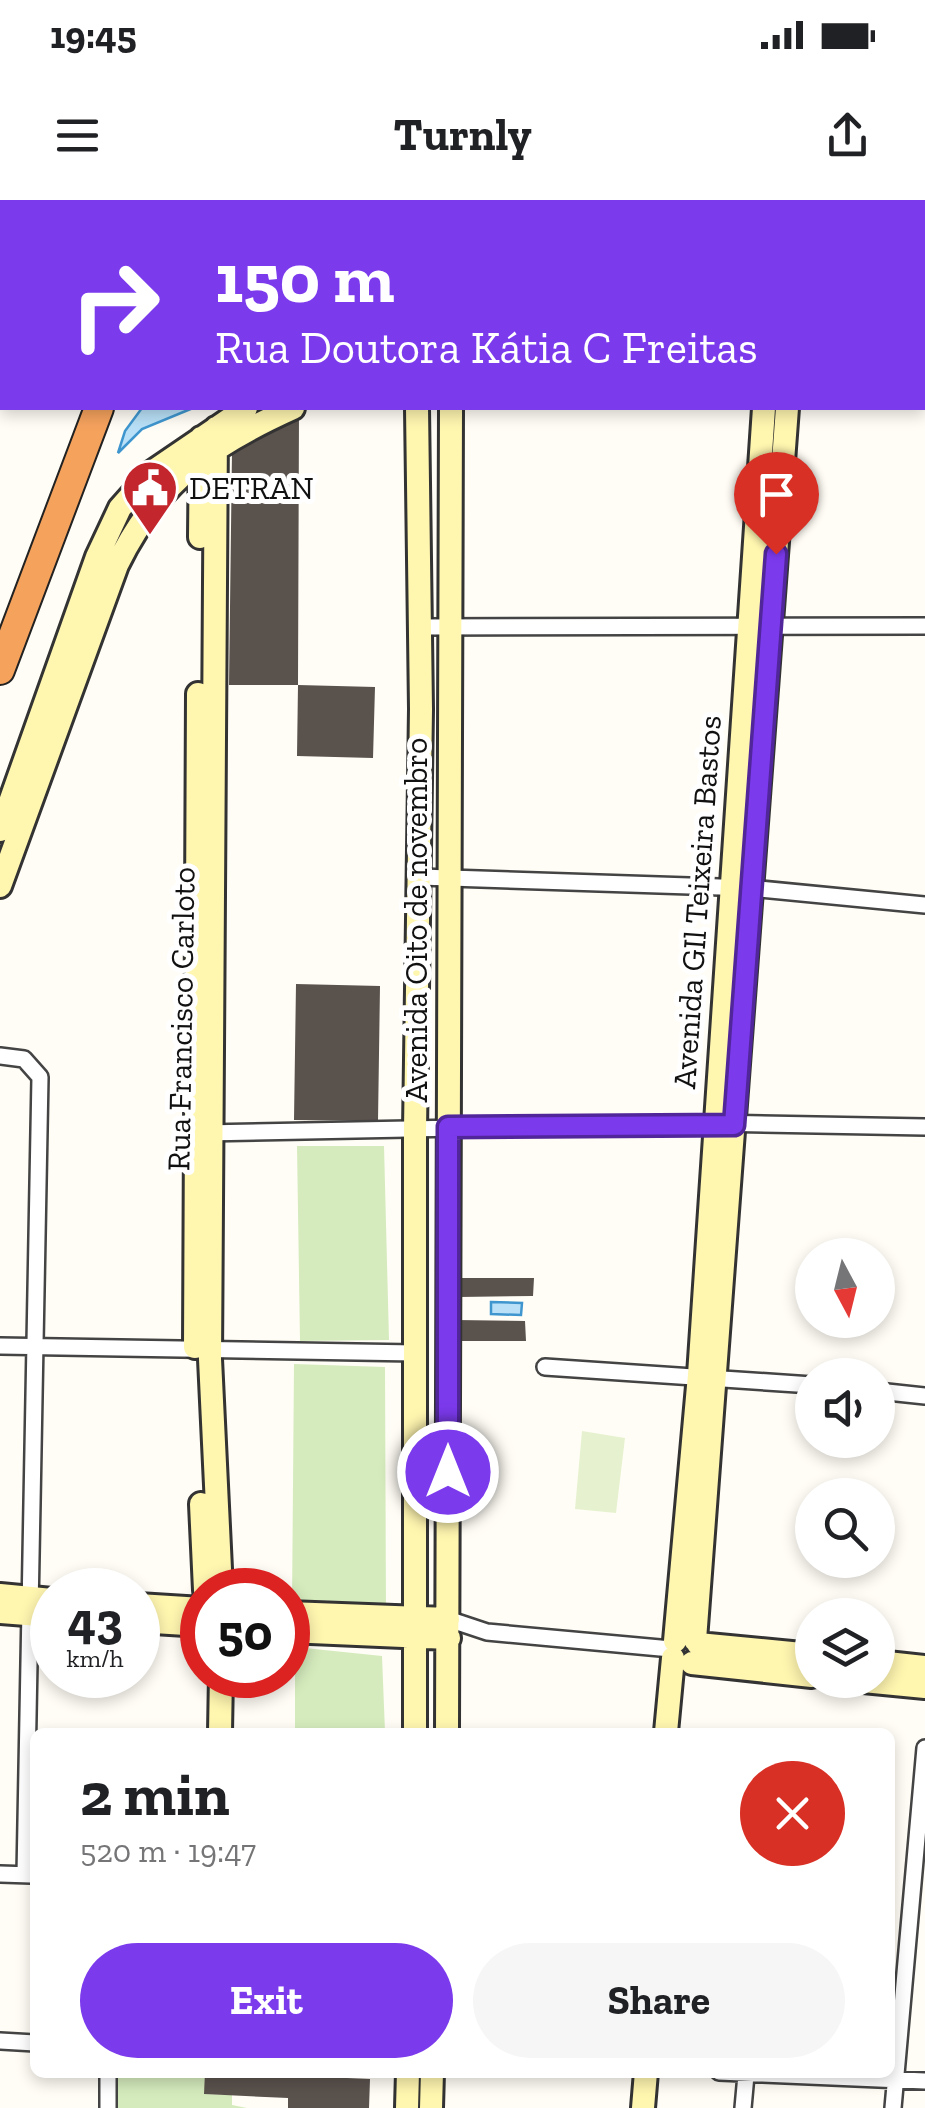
<!DOCTYPE html>
<html lang="en">
<head>
<meta charset="utf-8">
<style>
	:root { --surface:#fff; --page:#f6f6f6; --text:#202124; --muted:#757577; --accent:#7c3aed }
	body { margin:0; font-family:"Zilla Slab",serif; background:var(--page); color:var(--text); height:100vh; display:flex; flex-direction:column; font-size:38px; white-space:nowrap }
	* { box-sizing:border-box; margin:0 }
	p { font-size:32px; color:var(--muted) }
	.icon { flex:none; width:55px; height:55px; fill:none; stroke:currentColor; stroke-width:2; stroke-linecap:round; stroke-linejoin:round }
	.map { position:relative; flex:1; overflow:hidden }
	.drawer { position:absolute; left:30px; top:1528px; width:865px; height:350px; display:flex; flex-direction:column; background:var(--surface); border-radius:15px; box-shadow:0 5px 15px #0003 }
	.drawer>* { flex:none }
	.banner { position:absolute; left:0px; top:0px; width:925px; height:210px; box-shadow:0 5px 15px #0003; background:#7c3aed; color:#fff; overflow:hidden }
	.needle { width:65px; rotate:173deg }
	.buttons { position:absolute; left:795px; top:1038px; display:grid; gap:20px }
	.buttons a { display:grid; place-items:center; width:100px; height:100px; border-radius:50%; background:var(--surface); box-shadow:0 5px 15px #0003; font-size:50px }
	.speed { position:absolute; left:30px; top:1368px; display:flex; gap:20px; font-size:50px; font-weight:700; text-align:center }
	.speed>* { display:grid; place-content:center; width:130px; height:130px; border-radius:50%; background:var(--surface); box-shadow:0 5px 15px #0003; line-height:1 }
	.speed small { font-size:25px; font-weight:400 }
	.speed .limit { border:15px solid #d22; background:#fff; color:#111 }
	.pin { position:absolute; display:grid; place-items:center; width:85px; height:85px; color:#fff; margin:-102px -42px; border-radius:50% 50% 50% 0; rotate:-45deg; box-shadow:0 0 10px #0007 }
	.pin .icon { rotate:45deg }
	.me { position:absolute; width:110px; margin:-55px; rotate:0deg; stroke-linejoin:round; filter:drop-shadow(0 0 8px #0008) }
	.turn { display:flex; align-items:center; gap:35px; height:210px; padding:0 50px; font-size:45px }
	.turn .icon { width:130px; height:130px; stroke-width:2.5 }
	.turn b { display:block; font-size:70px; line-height:85px }
	.round { display:grid; place-items:center; flex:none; width:105px; height:105px; border-radius:52px; background:var(--page) }
	.summary { display:flex; align-items:center; justify-content:space-between; height:170px; padding:0 50px }
	h1 { font-size:60px; font-weight:800; line-height:75px }
	.button { display:flex; gap:20px; margin-top:auto; padding:20px 50px }
	.button a { flex:1; height:115px; border-radius:60px; background:var(--accent); color:#fff; font-size:40px; font-weight:800; line-height:115px; text-align:center }
	.button a+a { background:var(--page); color:var(--text) }
	.status { display:flex; justify-content:space-between; align-items:center; height:70px; padding:0 50px; background:var(--surface); direction:ltr }
	.status svg { height:28px; fill:currentColor }
	header { display:flex; justify-content:space-between; align-items:center; height:130px; padding:0 50px; background:var(--surface); font-size:45px; font-weight:800 }
	.map>svg:first-child { display:block }
	.green { fill:#d5ebbd }
	.pitch { fill:#e6f2cf }
	.water { fill:#b9e0f7; stroke:#3f96cf; stroke-width:2.5 }
	.building { fill:#5a524d }
	.lines { fill:none; stroke-linecap:round; stroke-linejoin:round }
	.street-casing { stroke:#444; stroke-width:20 }
	.secondary-casing { stroke:#333; stroke-width:28 }
	.highway-casing { stroke:#222; stroke-width:32 }
	.street { stroke:#fff; stroke-width:15 }
	.secondary { stroke:#fff6b0; stroke-width:22 }
	.highway { stroke:#f5a25d; stroke-width:28 }
	.route-casing { stroke:#51269a; stroke-width:25 }
	.route { stroke:#7c3aed; stroke-width:18 }
	.labels { text-anchor:middle; stroke-width:10; stroke-linejoin:round; paint-order:stroke }
	.poi-label { font-size:32px; fill:#111; stroke:#fff; text-anchor:start }
	.street-label { font-size:32px; fill:#111; stroke:#fff }
</style>
</head>
<body>
<div class="status"><b>19:45</b><svg viewBox="0 0 49 12"><path d="M0 12V9h3v3zM5 12V6h3v6zM10 12V3h3v9zM15 12V0h3v12zM26 1h20v11H26zM47 4h2v5h-2z"/></svg></div>
<header><svg class="icon" aria-label="menu" viewBox="0 0 24 24"><path d="M4 6h16M4 12h16M4 18h16"/></svg>Turnly<svg class="icon" aria-label="share" viewBox="0 0 24 24"><path d="M12 15V3M7 8l5-5 5 5M5 13v7h14v-7"/></svg></header>
<div class="map">
<svg width="925" height="1908" viewBox="0 0 925 1908">
	<rect width="100%" height="100%" fill="#fffdf5"/>
	<path class="green" d="M297 946H384L389 1140 300 1141Z
		M294 1164 385 1167 386 1415 292 1406Z
		M295 1447 382 1456 385 1532H295Z
		M116 1872 205 1873V1894L232 1895V1905L247 1908H115Z"/>
	<path class="pitch" d="M582 1231 625 1238 616 1313 575 1309Z"/>
	<path class="water" d="M142 208H193L142 229 118 253 125 231Z
		M491 1102 522 1103 521 1115 491 1114Z"/>
	<path class="building" d="M299 211 298 485H229L232 251Z
		M298 485 375 487 373 558 297 556Z
		M296 784 380 786 378 921 294 920Z
		M459 1078H534L533 1096 459 1097Z
		M456 1120 525 1121 526 1141H456Z
		M205 1872 370 1879 369 1908H288V1898L204 1894Z"/>
	<g class="lines">
		<g class="street-casing">
			<path id="street" d="M922 176 925 177
				M421 427 925 426
				M420 677 750 688 925 705
				M0 856 24 859 40 877 25 1675
				M204 933 714 923 925 927
				M0 1146 415 1153
				M545 1167 812 1185
				M878 1191 925 1196
				M448 1419 487 1432 671 1449
				M0 1674 31 1675
				M0 1841 35 1843
				M108 1872V1908
				M719 1872 925 1881
				M743 1908 746 1875
				M893 1908 925 1548"/>
		</g>
		<g class="secondary-casing">
			<path id="secondary" d="M434 0V2
				M779 2V0
				M803 2V0
				M216 228 210 1159 221 1390
				M200 337 201 238
				M0 630 97 357 120 308 152 272 246 208
				M0 686 117 365C158 281 209 246 293 208
				M195 1147 198 494
				M201 1304 205 1390
				M0 1395 52 1400
				M138 1405 202 1409
				M0 1412 52 1416
				M288 1413 448 1419
				M138 1421 202 1425
				M288 1431 449 1438
				M695 1440 787 208
				M675 1441 699 1175 764 208
				M698 1444 812 1455
				M878 1462 925 1467
				M692 1463 812 1476
				M853 1480 925 1487
				M220 1532 221 1475
				M415 1532V930L421 509 417 208
				M447 1532 451 208
				M666 1532 673 1458
				M407 1908 408 1872
				M431 1908 432 1872
				M643 1908 646 1872"/>
		</g>
		<g class="highway-casing">
			<path id="highway" d="M177 2 178 0
				M0 470 99 208"/>
		</g>
		<use href="#street" class="street"/>
		<use href="#secondary" class="secondary"/>
		<use href="#highway" class="highway"/>
	</g>
	<g class="lines">
		<g class="route-casing">
			<path id="route" d="M448 1272V927L734 925 776 354"/>
		</g>
		<use href="#route" class="route"/>
	</g>
	<defs>
		<g id="civic-pin" transform="scale(2.875)"><path d="M0 17L-7.5 6A9.5 9.5 0 1 1 7.5 6Z" fill="#c4262e" stroke="#fff"/><path d="M-.6-6.5H3V-4.5H.6V-3L4-1V1h2V6H-6V1h2V-1L-.6-3ZM-1.2 2.5V6h2.4V2.5Z" fill="#fff"/></g>
	</defs>
	<g fill-rule="evenodd">
		<use href="#civic-pin" x="150" y="288"/>
	</g>
	<g class="labels">
		<g class="poi-label">
			<text x="189" y="299">DETRAN</text>
		</g>
		<g class="street-label">
			<text transform="translate(697 702) rotate(-86)" y="11">Avenida GIl Teixeira Bastos</text>
			<text transform="translate(416 720) rotate(-90)" y="11">Avenida Oito de novembro</text>
			<text transform="translate(181 819) rotate(-89)" y="11">Rua Francisco Carloto</text>
		</g>
	</g>
</svg>
<div class="buttons">
<a><svg class="needle" viewBox="-14 -14 28 28"><path d="M0-13l5 13h-10z" fill="#e53935"/><path d="M0 13l5-13h-10z" fill="#757577"/></svg></a>
<a><svg class="icon" aria-label="sound" viewBox="0 0 24 24"><path d="M4 9h4l5-4v14l-5-4H4zM17 9q2 3 0 6"/></svg></a>
<a><svg class="icon" aria-label="search" viewBox="0 0 24 24"><circle cx="10" cy="10" r="6"/><path d="M15 15l6 6"/></svg></a>
<a><svg class="icon" aria-label="layers" viewBox="0 0 24 24"><path d="M12 4l9 5-9 5-9-5zM3 14l9 5 9-5"/></svg></a>
</div>
<div class="speed"><div>43<small>km/h</small></div><div class="limit">50</div></div>
<div class="pin" style="left:776px;top:354px;background:#d93025"><svg class="icon" aria-label="arrive" viewBox="0 0 24 24"><path d="M6 21V4h12l-3 4 3 4H6"/></svg></div>
<svg class="me" style="left:448px;top:1272px" viewBox="-20 -20 40 40"><circle r="17" fill="#7c3aed" stroke="#fff" stroke-width="3"/><path d="M0-11L8 9 0 5-8 9z" fill="#fff"/></svg>
<div class="banner">
<div class="turn"><svg class="icon" aria-label="right" viewBox="0 0 24 24"><path d="M7 20v-9h11M14 6l5 5-5 5"/></svg><div><b>150 m</b>Rua Doutora Kátia C Freitas</div></div>
</div>
<section class="drawer">
<div class="summary"><div><h1>2 min</h1><p>520 m · 19:47</p></div><a class="round" style="background:#d93025;color:#fff"><svg class="icon" aria-label="close" viewBox="0 0 24 24"><path d="M6 6l12 12M18 6L6 18"/></svg></a></div>
<div class="button"><a>Exit</a><a>Share</a></div>
</section>
</div>
</body>
</html>
